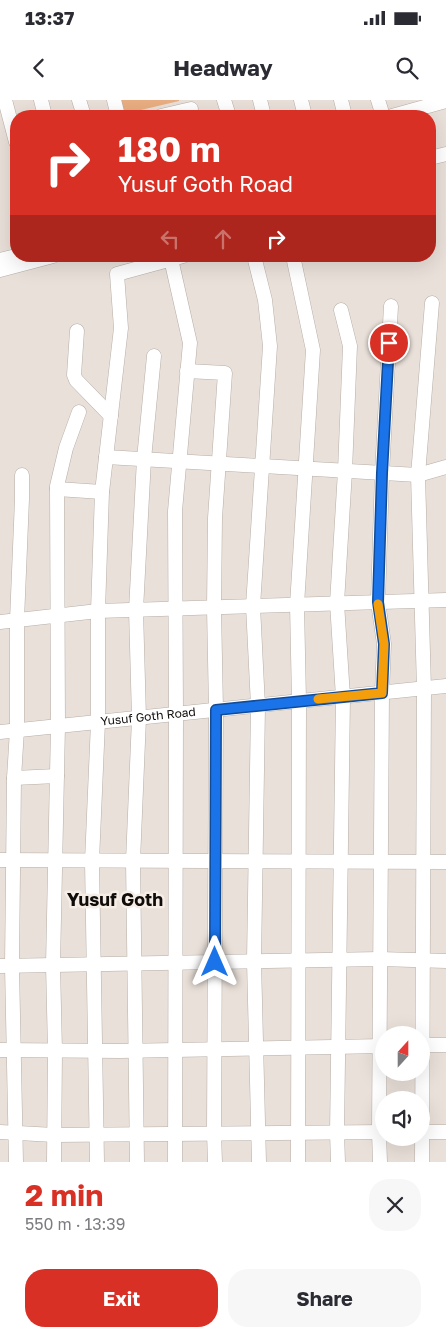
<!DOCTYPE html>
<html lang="en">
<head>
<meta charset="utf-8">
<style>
	:root { --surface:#fff; --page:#f7f7f7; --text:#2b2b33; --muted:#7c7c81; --accent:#d93025 }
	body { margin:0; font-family:"Golos Text",sans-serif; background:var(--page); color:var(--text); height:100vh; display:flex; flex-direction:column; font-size:19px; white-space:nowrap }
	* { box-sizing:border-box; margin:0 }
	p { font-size:16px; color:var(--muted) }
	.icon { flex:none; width:28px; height:28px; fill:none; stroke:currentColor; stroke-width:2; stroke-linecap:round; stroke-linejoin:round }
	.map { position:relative; height:1062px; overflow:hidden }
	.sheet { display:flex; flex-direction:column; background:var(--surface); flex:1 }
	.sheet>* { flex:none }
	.banner { position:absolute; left:10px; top:10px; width:426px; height:152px; border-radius:20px; box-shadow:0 5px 20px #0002; background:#d93025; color:#fff; overflow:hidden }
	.needle { width:32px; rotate:21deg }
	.fabs { position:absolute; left:375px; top:926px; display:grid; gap:10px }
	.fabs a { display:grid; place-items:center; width:55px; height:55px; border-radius:50%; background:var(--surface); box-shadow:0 5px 20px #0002; font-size:25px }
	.pin { position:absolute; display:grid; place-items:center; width:42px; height:42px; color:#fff; margin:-21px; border:2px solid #fff; border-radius:50%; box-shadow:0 1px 5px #0007 }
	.me { position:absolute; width:55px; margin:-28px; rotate:0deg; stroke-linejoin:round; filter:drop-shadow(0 0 4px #0008) }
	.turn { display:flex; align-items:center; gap:18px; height:105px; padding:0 25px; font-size:22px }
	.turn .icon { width:65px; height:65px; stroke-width:2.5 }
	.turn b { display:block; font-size:35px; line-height:42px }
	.lanes { display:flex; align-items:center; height:48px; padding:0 25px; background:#0003; justify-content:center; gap:25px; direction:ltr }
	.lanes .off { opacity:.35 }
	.round { display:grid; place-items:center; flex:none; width:52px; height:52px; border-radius:20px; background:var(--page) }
	.headline { display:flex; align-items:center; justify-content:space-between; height:85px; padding:0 25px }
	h1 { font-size:30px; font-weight:700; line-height:38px; color:var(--accent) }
	.primary-button { display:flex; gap:10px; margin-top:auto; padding:10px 25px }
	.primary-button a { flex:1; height:58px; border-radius:20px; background:var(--accent); color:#fff; font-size:20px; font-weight:700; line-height:58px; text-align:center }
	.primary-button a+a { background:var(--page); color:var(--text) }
	.status { display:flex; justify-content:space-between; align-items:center; height:35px; padding:0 25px; background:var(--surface); direction:ltr }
	.status svg { height:14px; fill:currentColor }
	header { display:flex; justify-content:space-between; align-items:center; height:65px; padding:0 25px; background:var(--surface); font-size:22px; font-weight:700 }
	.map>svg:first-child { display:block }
	.green { fill:#e9ae82 }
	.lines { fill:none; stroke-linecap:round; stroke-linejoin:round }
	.minor-casing { stroke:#b6aea7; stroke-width:15 }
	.minor { stroke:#fff; stroke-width:14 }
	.route-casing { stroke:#114b97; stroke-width:12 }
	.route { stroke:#1a73e8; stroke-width:9 }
	.slow { stroke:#f59e0b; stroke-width:9 }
	.labels { text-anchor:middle; stroke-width:5; stroke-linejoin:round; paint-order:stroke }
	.street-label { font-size:12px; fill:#0f0c0a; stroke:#f6ede6 }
	.district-label { font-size:18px; font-weight:bold; fill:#0f0c0a; stroke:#f6ede6 }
</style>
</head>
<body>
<div class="status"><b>13:37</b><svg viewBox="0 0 49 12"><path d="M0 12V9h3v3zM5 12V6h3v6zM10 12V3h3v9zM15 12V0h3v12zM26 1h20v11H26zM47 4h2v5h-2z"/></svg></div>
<header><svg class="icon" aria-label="back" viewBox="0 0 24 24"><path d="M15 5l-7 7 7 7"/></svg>Headway<svg class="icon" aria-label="search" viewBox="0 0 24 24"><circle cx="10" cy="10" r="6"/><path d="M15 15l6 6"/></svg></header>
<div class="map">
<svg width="446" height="1062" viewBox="0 0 446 1062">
	<rect width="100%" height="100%" fill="#e9e0d9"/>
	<path class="green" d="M121 0H179V1L124 14Z"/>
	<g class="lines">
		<g class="minor-casing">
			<g id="minor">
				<path d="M5 0 16 42"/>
				<path d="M41 0 45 16"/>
				<path d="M79 0 84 16"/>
				<path d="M114 0 118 16"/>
				<path d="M224 0 229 16"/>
				<path d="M260 0 264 16"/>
				<path d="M301 0 305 16"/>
				<path d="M341 0 345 16"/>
				<path d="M378 0 383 16"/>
				<path d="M161 16 191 9"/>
				<path d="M392 16 446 1"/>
				<path d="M430 58 446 54"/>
				<path d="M254 156 265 200 270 246 253 506 258 606 254 861 259 1062"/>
				<path d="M293 156 313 250 297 505 299 601 298 1062"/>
				<path d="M171 159 190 243 175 411 176 614 175 1062"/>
				<path d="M0 160 16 156"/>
				<path d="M0 170 53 156"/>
				<path d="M77 231 74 275 76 280 111 316"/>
				<path d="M187 271 225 273 215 418 214 508 216 610 214 1033 215 1062"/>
				<path d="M106 357 418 375 446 367"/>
				<path d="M57 389 102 392"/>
				<path d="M0 522 98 511 446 500"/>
				<path id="s1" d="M0 632 446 586"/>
				<path d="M14 678 57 676"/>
				<path d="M0 760 446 762"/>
				<path d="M0 866 380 859 446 861"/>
				<path d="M421 945H446"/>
				<path d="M0 950 120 951 384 946"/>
				<path d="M0 1032 54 1035 384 1032"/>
				<path d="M421 1032H446"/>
				<path d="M16 1062 12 866 14 678 17 630V520L22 399V375"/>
				<path d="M54 1062 55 951 53 865 58 626 57 386 66 348 79 312"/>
				<path d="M97 1062 92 761 98 622V511L102 392 121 228 117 174 183 156"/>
				<path d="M137 1062 133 761 139 618 136 510 144 359 154 256"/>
				<path d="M338 1062 337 1033 343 597 337 503 345 371 350 246 341 210"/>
				<path d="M380 1062 379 1032 382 593 384 544 378 502 382 373 391 206"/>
				<path d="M422 1062 424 589 418 375 432 203"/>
			</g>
		</g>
		<use href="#minor" class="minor"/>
	</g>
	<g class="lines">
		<g class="route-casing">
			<path id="route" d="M215 862 216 610 382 593 384 544 378 502 382 373 389 243"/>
		</g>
		<use href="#route" class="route"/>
		<path class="slow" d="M318 599 382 593 384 544 378 504"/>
	</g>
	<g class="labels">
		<g class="street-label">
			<text dy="4" stroke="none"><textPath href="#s1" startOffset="149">Yusuf Goth Road</textPath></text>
		</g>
		<g class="district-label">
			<text x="115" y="806">Yusuf Goth</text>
		</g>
	</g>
</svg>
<div class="fabs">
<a><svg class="needle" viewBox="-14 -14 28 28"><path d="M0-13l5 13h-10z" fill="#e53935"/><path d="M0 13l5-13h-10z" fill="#7c7c81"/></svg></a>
<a><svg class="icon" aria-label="sound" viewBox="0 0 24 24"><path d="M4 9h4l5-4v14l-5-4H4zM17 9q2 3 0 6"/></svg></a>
</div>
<div class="pin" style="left:389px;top:243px;background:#d93025"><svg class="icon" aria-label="arrive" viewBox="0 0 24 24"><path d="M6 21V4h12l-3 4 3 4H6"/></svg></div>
<svg class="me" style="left:215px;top:862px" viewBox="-20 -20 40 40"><path d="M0-17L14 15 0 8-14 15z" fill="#1a73e8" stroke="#fff" stroke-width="4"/></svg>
<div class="banner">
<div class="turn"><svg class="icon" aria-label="right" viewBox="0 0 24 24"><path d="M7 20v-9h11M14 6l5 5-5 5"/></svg><div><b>180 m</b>Yusuf Goth Road</div></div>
<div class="lanes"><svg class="icon off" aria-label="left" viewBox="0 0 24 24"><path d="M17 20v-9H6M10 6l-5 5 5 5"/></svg><svg class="icon off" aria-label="ahead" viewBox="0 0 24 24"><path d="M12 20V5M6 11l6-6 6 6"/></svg><svg class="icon" aria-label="right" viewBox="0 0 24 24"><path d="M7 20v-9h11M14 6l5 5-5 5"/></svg></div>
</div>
</div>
<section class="sheet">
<div class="headline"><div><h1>2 min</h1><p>550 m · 13:39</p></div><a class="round"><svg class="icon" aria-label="close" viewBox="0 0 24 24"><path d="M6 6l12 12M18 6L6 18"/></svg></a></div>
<div class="primary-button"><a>Exit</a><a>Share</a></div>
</section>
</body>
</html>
